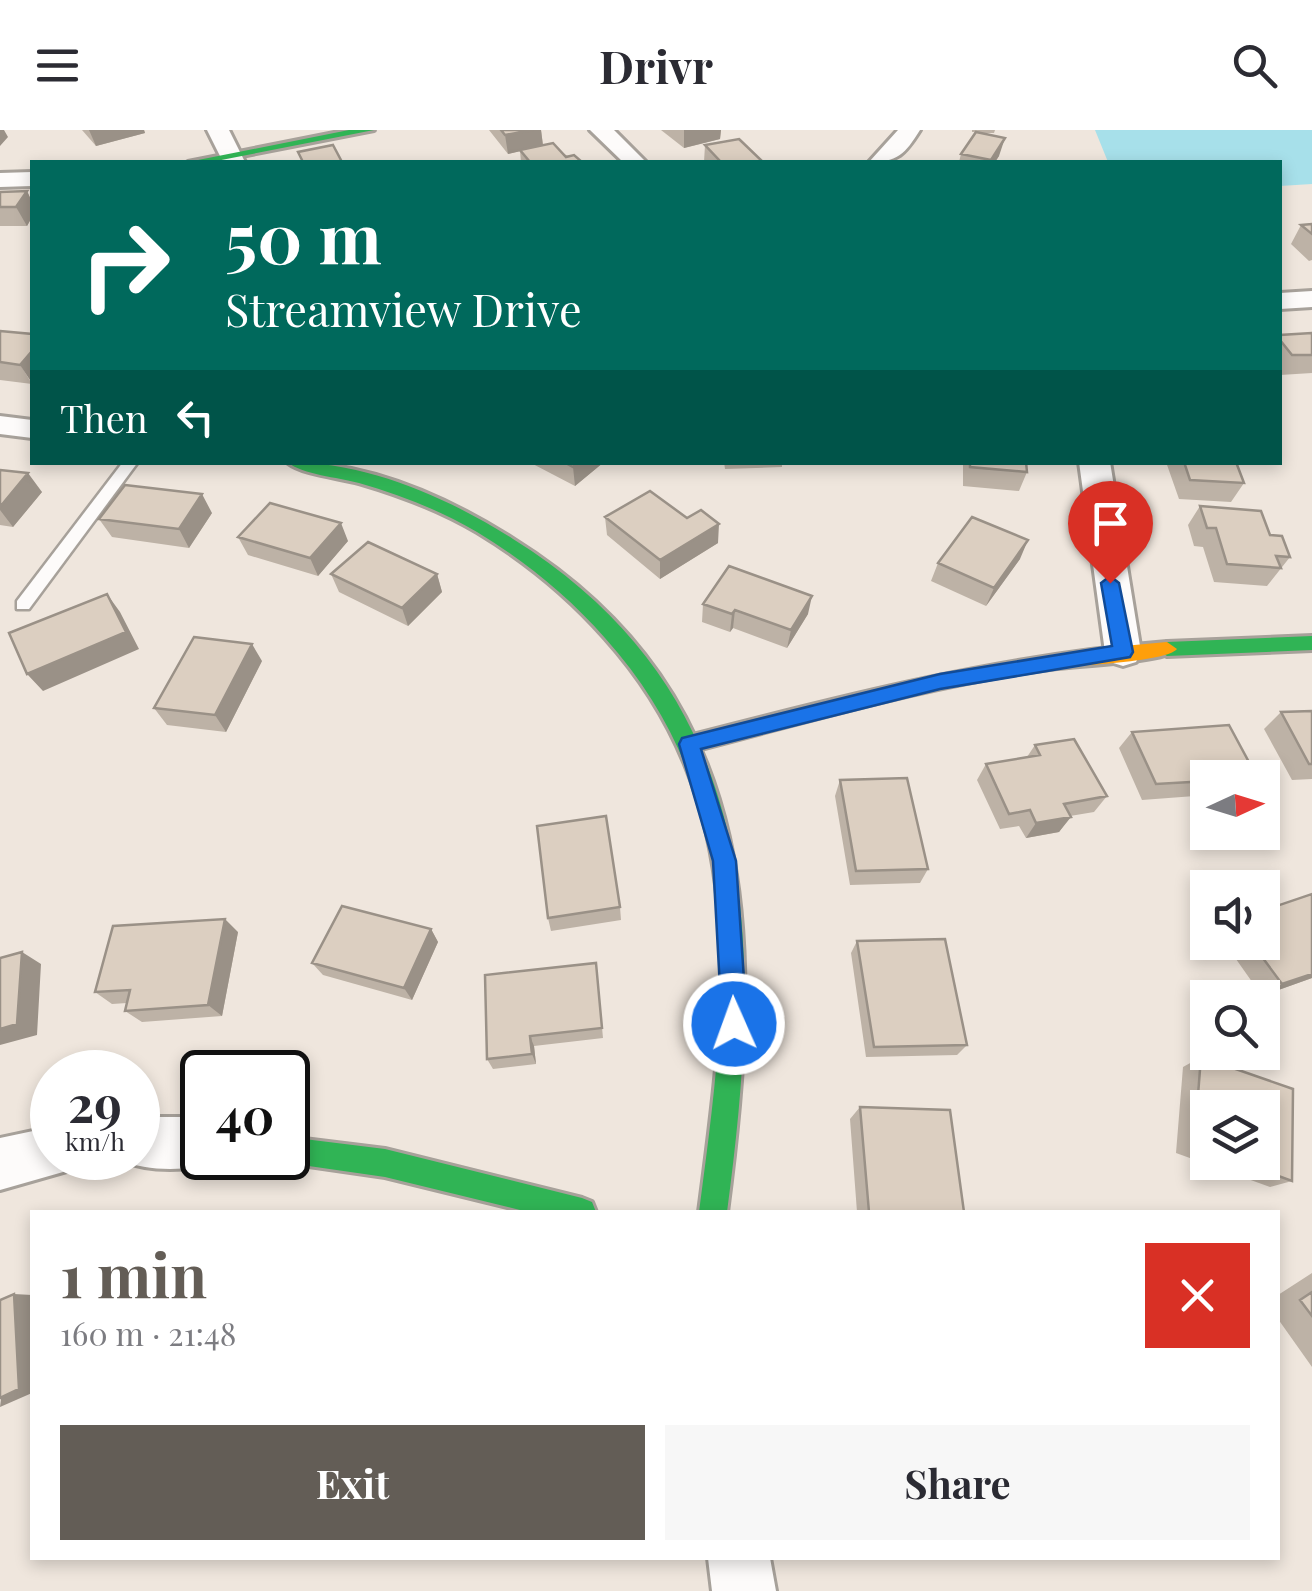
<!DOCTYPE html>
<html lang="en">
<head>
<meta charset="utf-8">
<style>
	:root { --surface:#fff; --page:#f7f7f7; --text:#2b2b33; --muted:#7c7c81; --accent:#635d56 }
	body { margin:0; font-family:"Playfair Display",serif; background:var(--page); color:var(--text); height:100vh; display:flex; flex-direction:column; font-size:38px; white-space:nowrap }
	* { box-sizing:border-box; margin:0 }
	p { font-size:32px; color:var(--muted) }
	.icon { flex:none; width:55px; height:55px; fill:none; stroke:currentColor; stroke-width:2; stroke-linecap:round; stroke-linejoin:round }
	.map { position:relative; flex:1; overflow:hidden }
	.drawer { position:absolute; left:30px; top:1080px; width:1250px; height:350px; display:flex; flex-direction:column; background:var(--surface); border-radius:0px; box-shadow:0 5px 15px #0003 }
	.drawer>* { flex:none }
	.top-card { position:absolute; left:30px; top:30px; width:1252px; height:305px; border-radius:0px; box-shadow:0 5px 15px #0003; background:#00695c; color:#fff; overflow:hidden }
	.needle { width:65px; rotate:86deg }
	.fabs { position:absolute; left:1190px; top:630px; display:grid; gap:20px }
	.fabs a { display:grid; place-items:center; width:90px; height:90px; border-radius:0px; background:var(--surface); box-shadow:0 5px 15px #0003; font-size:50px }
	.speed { position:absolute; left:30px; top:920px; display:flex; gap:20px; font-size:50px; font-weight:700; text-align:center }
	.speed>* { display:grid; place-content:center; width:130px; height:130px; border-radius:50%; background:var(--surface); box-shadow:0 5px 15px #0003; line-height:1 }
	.speed small { font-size:25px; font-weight:400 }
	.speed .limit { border:5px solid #111; border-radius:15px; background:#fff; color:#111 }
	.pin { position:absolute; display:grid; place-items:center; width:85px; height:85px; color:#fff; margin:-102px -42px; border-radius:50% 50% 50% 0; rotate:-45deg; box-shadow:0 0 10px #0007 }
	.pin .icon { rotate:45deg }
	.me { position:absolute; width:110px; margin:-55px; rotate:358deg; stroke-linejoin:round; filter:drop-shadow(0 0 8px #0008) }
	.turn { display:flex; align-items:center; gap:35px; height:210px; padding:0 30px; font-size:45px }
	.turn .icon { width:130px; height:130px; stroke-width:2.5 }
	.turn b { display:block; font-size:70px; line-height:85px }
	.then { display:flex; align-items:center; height:95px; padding:0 30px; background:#0003; gap:20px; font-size:38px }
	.round { display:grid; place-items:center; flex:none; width:105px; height:105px; border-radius:0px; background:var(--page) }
	.head { display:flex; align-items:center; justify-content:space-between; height:170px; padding:0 30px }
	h1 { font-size:60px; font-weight:700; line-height:75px; color:var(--accent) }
	.primary-button { display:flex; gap:20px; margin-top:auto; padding:20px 30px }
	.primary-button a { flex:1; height:115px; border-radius:0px; background:var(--accent); color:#fff; font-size:40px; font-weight:700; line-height:115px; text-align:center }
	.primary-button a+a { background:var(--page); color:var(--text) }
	header { display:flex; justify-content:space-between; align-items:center; height:130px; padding:0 30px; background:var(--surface); font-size:45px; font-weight:700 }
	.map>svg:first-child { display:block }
	.water { fill:#a7e0ea }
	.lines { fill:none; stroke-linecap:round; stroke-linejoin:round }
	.lane-casing { stroke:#a7a19a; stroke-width:5 }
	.street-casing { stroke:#a7a19a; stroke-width:6 }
	.fast-casing { stroke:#a7a19a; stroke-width:6 }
	.slow-casing { stroke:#a7a19a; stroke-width:6 }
	.lane { fill:#fdfbfa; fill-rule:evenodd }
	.street { fill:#fdfbfa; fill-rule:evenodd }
	.fast { fill:#30b455; fill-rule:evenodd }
	.slow { fill:#ff9f0a; fill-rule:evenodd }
	.wall { fill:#bdb2a6; fill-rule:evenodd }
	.shaded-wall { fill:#9a9187 }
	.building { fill:#dccfc1; stroke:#9a9187; stroke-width:2.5 }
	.route { fill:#1a73e8; stroke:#114b97; stroke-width:2.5 }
</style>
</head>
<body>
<header><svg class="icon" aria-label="menu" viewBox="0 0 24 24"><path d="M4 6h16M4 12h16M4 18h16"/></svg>Drivr<svg class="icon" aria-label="search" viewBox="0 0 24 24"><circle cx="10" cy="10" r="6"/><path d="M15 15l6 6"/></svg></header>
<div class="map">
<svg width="1312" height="1461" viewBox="0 0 1312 1461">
	<rect width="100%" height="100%" fill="#efe6dd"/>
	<path class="water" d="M1095 0H1312V54L1280 56V32H1108Z"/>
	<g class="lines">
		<g class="lane-casing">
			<path id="lane" d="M123 332H138L29 479H17V471Z"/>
		</g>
		<g class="street-casing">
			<path id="street" d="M207 0H229L245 32H223Z
				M590 0H614L646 32H623Z
				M898 0H920C905 24 898 32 869 32Z
				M32 42V56L0 57V43Z
				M1312 161V177L1280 179V163Z
				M0 286 32 290V308L0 304Z
				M1079 332H1110L1141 522 1136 532 1123 536 1110 532 1105 522Z
				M138 987H202V1028L220 1030C191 1042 149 1042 120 1030L138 1028Z
				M52 997V1028H75L70 1040 0 1060V1008Z
				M708 1428H770L776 1461H712Z"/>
		</g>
		<g class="fast-casing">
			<path id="fast" d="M349 0H374L211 32H188Z
				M287 332C367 332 447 367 513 409 768 568 762 819 727 1082H699C726 877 756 676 605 508 568 466 525 431 477 402 440 380 400 365 359 353 337 347 304 345 287 332Z
				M1312 506V520L1167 526 1157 519 1167 512Z
				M288 1007 385 1019 582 1068 592 1072 596 1082H528L385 1047 288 1033 278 1028H288Z"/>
		</g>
		<g class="slow-casing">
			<path id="slow" d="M1167 512 1177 519C1166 532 1079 535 1057 538 933 554 810 591 689 622L679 614 689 606C847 565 1004 525 1167 512Z"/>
		</g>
		<use href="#lane" class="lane"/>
		<use href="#street" class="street"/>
		<use href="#fast" class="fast"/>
		<use href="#slow" class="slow"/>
	</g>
	<path class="wall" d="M82 0H144L145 3 96 16Z
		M489 0H541L543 15 582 32H521L520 21 508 24Z
		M661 0H721L720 9 684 18Z
		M972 0H995L994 3H978L999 26 995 32H959L961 24 975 2H972Z
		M705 15 763 32H704Z
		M27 61 32 72V87L27 96H0V62Z
		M1312 94V130L1309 131 1291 114 1301 95Z
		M0 201 32 254 0 250Z
		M1312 203V243L1280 245V205Z
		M529 332H604L575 356Z
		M724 332H782V337L725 339Z
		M963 332H1026L1027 342 1019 361 963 356Z
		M1166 332H1236L1244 353 1231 372 1179 369Z
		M0 340 42 362 13 397 0 395Z
		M1200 376 1270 405 1290 427 1267 456 1214 452 1203 417 1194 416 1188 395Z
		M212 383 189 418 112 407 99 389Z
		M605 387 718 413 660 449 607 405Z
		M238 407 348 411 318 446 248 425Z
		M1020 429 986 476 931 451 938 433Z
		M331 444H437L442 462 408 496 339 462Z
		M703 474 808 484 787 518 733 498 730 502 702 492Z
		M262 531 226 602 167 595 154 578Z
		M1312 581V649L1292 650 1264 599 1281 582Z
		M1132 602 1208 648V665L1142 670 1119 618Z
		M1035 615 1107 666 1094 682 1070 686 1059 702 1026 708 1019 696 1000 699 977 650 986 634 1027 627Z
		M840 650 928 739 920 753 850 755 835 666Z
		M620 777 621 790 551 801 548 788Z
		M431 799 438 812 412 870 323 845 312 833Z
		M238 802 222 886 142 892 125 881 127 873 112 874 95 862Z
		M857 811 967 915 957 925 866 927 851 823Z
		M1224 812H1262L1312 848 1262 866Z
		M596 833 603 908 534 916 536 934 493 939 487 929Z
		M1201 927 1292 1051 1270 1057 1176 1023 1183 937ZM1208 978 1262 1032H1208Z
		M860 977 964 1082H857L850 989Z
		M1312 1143V1237L1278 1189V1165Z"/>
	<path class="shaded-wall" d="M0 0H4L8 7 0 16Z
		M89 0H144L145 3 96 16Z
		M533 0H541L543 16 508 24 505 5Z
		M684 0H721L720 9 684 18Z
		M1005 8 999 26 995 32H990Z
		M27 61 32 72V87L27 96 16 77Z
		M32 221V253L20 235Z
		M579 332H604L575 356 573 337Z
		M28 343 42 362 13 397 0 380V377Z
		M202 364 212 383 189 418 179 399Z
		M341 393 348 411 318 446 310 428Z
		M719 394 718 413 660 449V430Z
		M1028 410 1020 429 986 476 994 458Z
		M437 444 442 462 408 496 402 478Z
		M107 464 120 482 139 519 43 561 27 544Z
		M812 466 808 484 787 518 791 500Z
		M735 480 733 498 730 502 732 484Z
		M252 514 262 531 226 602 215 585Z
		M1071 687 1059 702 1026 708 1036 693Z
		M225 789 238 802 222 886 208 875Z
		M431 799 438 812 412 870 404 858Z
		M22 822 41 834 37 905 0 915V899Z
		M1312 844V848L1262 866 1282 854Z
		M530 906 534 916 536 934 532 924Z
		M14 1164 32 1165V1263L0 1277Z"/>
	<path class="building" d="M501 0H533L505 5Z
		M976 2 1005 8 991 30 961 24Z
		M739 9 763 32H721L705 15Z
		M553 13 566 27 574 25 582 32H530L520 20Z
		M333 15 342 32H303L298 22Z
		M27 61 16 77H0V62Z
		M1312 94V104L1301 95Z
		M0 201 32 204V221L20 235 0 232Z
		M1312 203V225H1292L1280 210V205Z
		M564 332H579L573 337Z
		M970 332H1026L1027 342 970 337Z
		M1184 332H1236L1244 353 1190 350Z
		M0 340 28 343 0 377Z
		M125 355 202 364 179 399 99 389Z
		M650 361 687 388 701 380 719 394 660 430 605 387Z
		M270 373 341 393 310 428 238 407Z
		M1200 376 1261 381 1270 405 1282 406 1290 427 1276 426 1281 438 1227 434 1216 398H1207Z
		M972 387 1028 410 994 458 938 433Z
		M368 412 437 444 402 478 331 444Z
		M729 436 812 466 791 500 735 480 732 484 703 474Z
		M107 464 126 502 27 544 9 503Z
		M194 507 252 514 215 585 154 578Z
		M1312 581V634H1309L1281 582Z
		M1229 595 1257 647 1208 648V651L1156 654 1132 602Z
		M1074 609 1107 666 1064 674 1071 687 1036 693 1030 680 1009 684 986 634 1040 625 1035 615Z
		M907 648 928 739 856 741 840 650Z
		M606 686 620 777 548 788 537 696Z
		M1312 764V844L1282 854 1251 812H1262V781Z
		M342 776 431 799 404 858 312 833Z
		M225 789 208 875 125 881 130 860 95 862 113 796Z
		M945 809 967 915 874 917 857 811Z
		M22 822 17 894 0 899V828Z
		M596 833 602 898 530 906 532 924 487 929 485 845Z
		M1201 927 1293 959 1292 1051 1241 1032H1262V978H1208V1021L1194 1016Z
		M860 977 950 980 964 1082H869Z
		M1312 1162V1186L1300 1170Z
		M14 1164 19 1259 0 1268V1170Z"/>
	<path class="route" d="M1110 446 1119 453 1133 522 1130 527 940 559 701 619 736 731 747 894 743 903 734 906 726 903 722 894 713 731 679 614 682 608 940 544 1112 516 1101 453Z"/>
</svg>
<div class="fabs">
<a><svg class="needle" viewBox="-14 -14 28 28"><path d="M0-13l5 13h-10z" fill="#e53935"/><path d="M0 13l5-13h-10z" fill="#7c7c81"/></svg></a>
<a><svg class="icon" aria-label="sound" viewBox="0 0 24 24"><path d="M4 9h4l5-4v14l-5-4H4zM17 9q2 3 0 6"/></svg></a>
<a><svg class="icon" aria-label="search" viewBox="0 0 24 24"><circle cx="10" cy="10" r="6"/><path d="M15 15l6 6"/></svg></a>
<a><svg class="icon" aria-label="layers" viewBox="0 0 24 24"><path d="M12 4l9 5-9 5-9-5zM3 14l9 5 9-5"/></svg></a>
</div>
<div class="speed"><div>29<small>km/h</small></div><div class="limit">40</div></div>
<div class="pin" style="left:1110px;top:453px;background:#d93025"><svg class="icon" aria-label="arrive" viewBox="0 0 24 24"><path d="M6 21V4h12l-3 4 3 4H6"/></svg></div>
<svg class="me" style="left:734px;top:894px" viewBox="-20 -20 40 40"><circle r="17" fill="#1a73e8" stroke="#fff" stroke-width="3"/><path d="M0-11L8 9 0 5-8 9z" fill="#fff"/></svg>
<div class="top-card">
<div class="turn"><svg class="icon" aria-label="right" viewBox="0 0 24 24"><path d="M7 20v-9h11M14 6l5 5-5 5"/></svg><div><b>50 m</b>Streamview Drive</div></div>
<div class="then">Then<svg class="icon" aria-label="left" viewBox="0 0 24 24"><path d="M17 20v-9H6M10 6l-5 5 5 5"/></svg></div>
</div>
<section class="drawer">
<div class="head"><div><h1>1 min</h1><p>160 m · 21:48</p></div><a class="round" style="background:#d93025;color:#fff"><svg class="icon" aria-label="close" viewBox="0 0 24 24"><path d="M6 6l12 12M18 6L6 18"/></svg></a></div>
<div class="primary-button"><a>Exit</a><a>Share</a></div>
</section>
</div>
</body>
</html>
